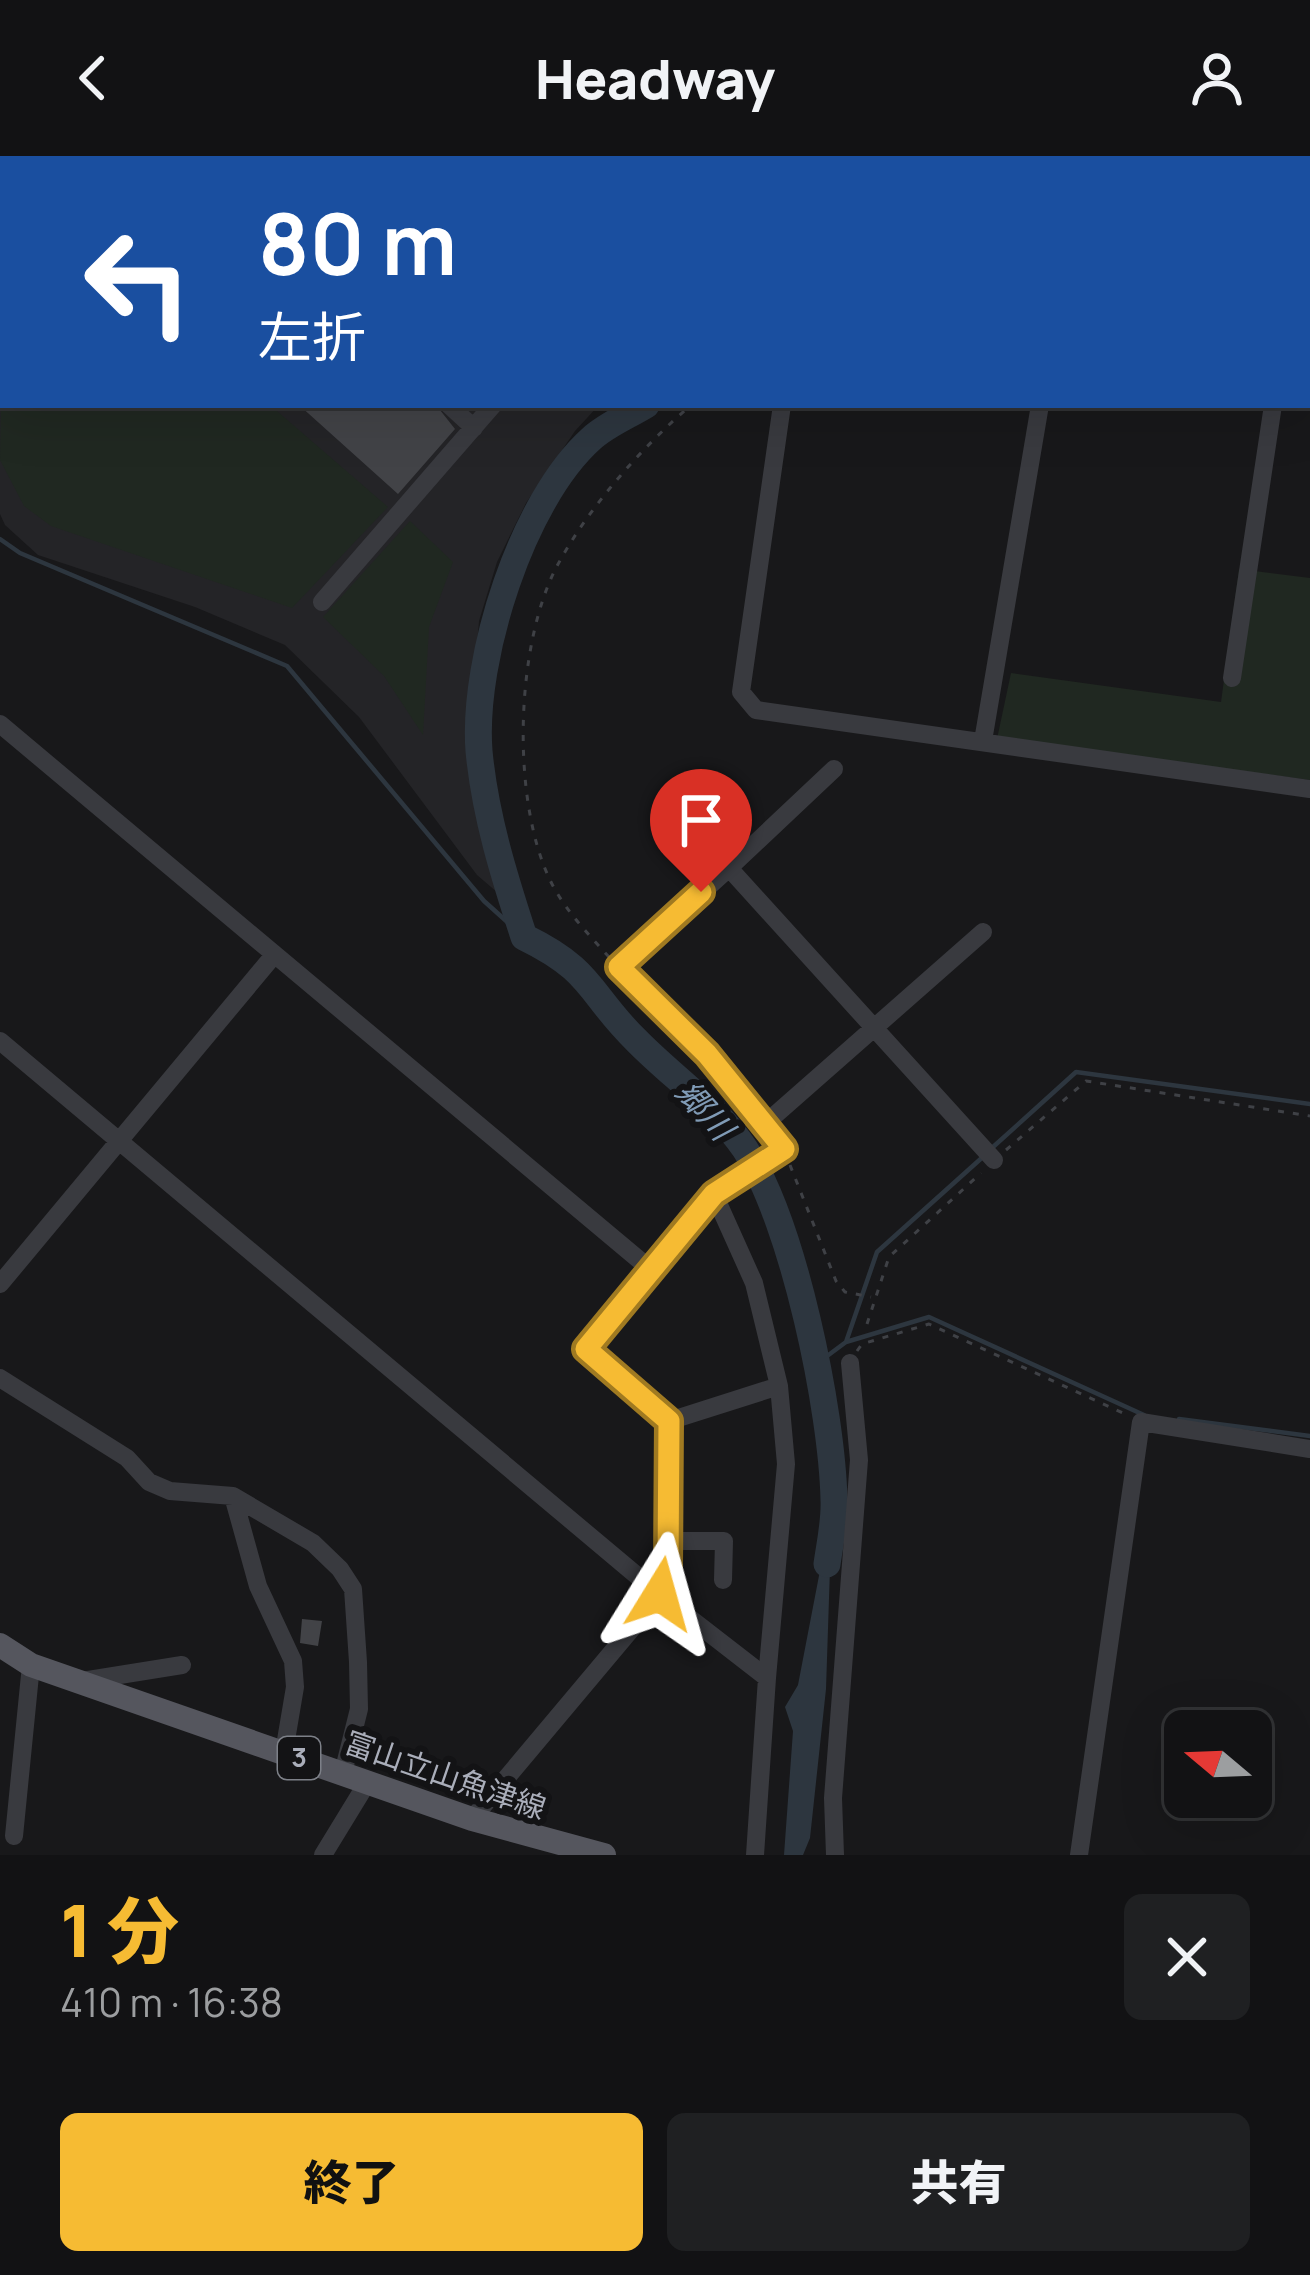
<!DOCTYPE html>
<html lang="ja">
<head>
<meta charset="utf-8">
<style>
	:root { --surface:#121214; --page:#1f2022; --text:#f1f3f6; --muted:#9c9ea0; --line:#313234; --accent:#f6bb33 }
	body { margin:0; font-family:Manrope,"Noto Sans JP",sans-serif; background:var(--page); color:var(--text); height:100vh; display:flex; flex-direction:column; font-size:45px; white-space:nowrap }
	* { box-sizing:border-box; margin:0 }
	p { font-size:39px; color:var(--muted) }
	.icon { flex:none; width:66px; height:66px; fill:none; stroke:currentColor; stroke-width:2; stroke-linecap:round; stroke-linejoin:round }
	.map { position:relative; height:1699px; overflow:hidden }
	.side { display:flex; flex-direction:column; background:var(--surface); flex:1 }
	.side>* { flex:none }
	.guide { position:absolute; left:0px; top:0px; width:1311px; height:252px; box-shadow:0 12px 48px #0002,0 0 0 3px var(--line); background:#1a4fa0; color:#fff; overflow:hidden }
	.needle { width:78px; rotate:289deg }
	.fabs { position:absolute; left:1164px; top:1554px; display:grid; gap:24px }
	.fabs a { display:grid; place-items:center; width:108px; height:108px; border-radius:18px; background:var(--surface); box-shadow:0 12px 48px #0002,0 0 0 3px var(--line); font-size:60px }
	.pin { position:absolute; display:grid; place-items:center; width:102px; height:102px; color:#fff; margin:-123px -51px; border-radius:50% 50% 50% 0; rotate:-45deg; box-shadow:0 0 12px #0007 }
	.pin .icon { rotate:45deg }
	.me { position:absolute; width:132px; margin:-66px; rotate:8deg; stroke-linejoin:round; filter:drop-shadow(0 0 9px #0008) }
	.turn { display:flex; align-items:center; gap:42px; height:252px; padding:0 60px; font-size:54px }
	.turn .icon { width:156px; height:156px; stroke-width:2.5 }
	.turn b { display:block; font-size:84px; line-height:102px }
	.round { display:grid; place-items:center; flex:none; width:126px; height:126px; border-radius:18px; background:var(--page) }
	.head { display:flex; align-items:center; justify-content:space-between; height:204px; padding:0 60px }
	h1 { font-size:72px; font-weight:800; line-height:90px; color:var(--accent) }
	.button { display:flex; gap:24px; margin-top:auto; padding:24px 60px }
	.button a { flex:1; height:138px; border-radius:18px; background:var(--accent); color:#111; font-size:48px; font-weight:800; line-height:138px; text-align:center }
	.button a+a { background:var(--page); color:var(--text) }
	header { display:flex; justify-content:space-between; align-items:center; height:156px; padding:0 60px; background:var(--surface); font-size:54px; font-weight:800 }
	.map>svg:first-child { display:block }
	.built { fill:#242427 }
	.green { fill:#202821 }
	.water { fill:#2d363f }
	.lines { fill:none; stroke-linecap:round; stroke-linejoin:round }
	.stream { stroke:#2d363f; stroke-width:4.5 }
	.river { stroke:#2d363f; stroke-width:27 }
	.building { fill:#424347 }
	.path { stroke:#3f4146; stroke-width:3; stroke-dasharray:6 9; stroke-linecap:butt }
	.minor { stroke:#393a3f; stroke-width:18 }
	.major { stroke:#55565e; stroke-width:24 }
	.route-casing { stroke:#a07a21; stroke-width:30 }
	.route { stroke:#f6bb33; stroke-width:21 }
	.labels { text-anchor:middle; stroke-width:12; stroke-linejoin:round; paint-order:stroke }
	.shield { fill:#131315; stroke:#7d8088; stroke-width:3 }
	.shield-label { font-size:27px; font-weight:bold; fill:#aaaeba }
	.street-label { font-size:30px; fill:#aaaeba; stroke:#131315 }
	.water-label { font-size:33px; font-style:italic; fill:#809bb6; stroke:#131315 }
</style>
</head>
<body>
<header><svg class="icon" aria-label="back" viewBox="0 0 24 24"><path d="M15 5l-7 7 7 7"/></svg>Headway<svg class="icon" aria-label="person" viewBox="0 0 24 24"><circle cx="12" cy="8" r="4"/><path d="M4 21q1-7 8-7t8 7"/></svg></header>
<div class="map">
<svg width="1310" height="1699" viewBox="0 0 1310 1699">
	<rect width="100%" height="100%" fill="#18181a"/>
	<path class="built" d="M0 0 14 3H3V249H599L575 275 526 347 497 406 479 465 472 548 474 636 498 737 477 719 359 561 285 489 195 451 38 399 5 369 0 358Z
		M70 0H830L67 3Z"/>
	<path class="green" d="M3 140V249H270L388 351 292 452 51 370 24 350 0 304Z
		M410 365 453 406 429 471 423 579 384 520 323 461Z
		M1239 413 1310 422V624L997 583 1011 517 1221 546Z"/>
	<path class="water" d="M832 1352 826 1533 810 1682 803 1699H784L793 1575 785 1551 798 1529Z"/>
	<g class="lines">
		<path class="stream" d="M0 383 20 397 287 510 484 745 524 781
			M993 991 1076 916 1310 948
			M846 1186 877 1096 985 999
			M815 1209 846 1186 929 1161 1144 1259
			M1179 1263 1310 1280"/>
		<path class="river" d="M880 3 882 0
			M646 249C628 260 606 269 591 283 522 345 472 503 479 595 485 659 504 720 524 781 594 815 588 837 636 884 672 921 716 950 745 993 794 1069 832 1254 834 1344 835 1365 830 1387 827 1408"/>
	</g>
	<path class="building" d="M299 249H436L455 273 398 338Z
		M302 1463 322 1465 318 1490 300 1487Z"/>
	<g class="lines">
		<path class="path" d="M609 801C589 779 566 755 552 728 511 648 515 492 556 412 587 353 640 293 691 249
			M1006 994 1086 925 1310 960
			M790 1009 836 1125 845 1136 871 1141
			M867 1168 889 1101 981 1017
			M857 1195 862 1188 929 1168 1127 1259"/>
		<path class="minor" d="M21 0 24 3
			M174 0 177 3
			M504 0 505 3
			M743 0 746 3
			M1272 0 1297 3
			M52 3 55 0
			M110 3 113 0
			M972 3 974 0
			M1075 3 1076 0
			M1308 20 1310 7
			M0 126 3 122
			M449 249 474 272
			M782 249 741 536 756 554 1310 633
			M322 446 493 249
			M1232 522 1273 249
			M0 568 650 1113
			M983 585 1040 249
			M834 613 729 712 994 1004
			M729 712 619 811 707 898 766 967
			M0 885 660 1439 767 1522 786 1308 779 1230
			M0 1128 274 799
			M0 1222 127 1302 149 1326 170 1335 233 1340 313 1387 340 1413 353 1433 358 1506 359 1553 343 1617
			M669 1265 779 1230 754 1127 714 1038
			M233 1340 258 1430 293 1505 295 1531 284 1596
			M667 1385H724L723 1424
			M82 1525 182 1509
			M472 1663 660 1439 667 1411 669 1265 586 1193 714 1038 784 993 766 967 983 776
			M14 1680 31 1509
			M323 1699 367 1627
			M755 1699 767 1522
			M835 1699 833 1642 859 1304 850 1207
			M1079 1699 1141 1266 1310 1293"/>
		<path class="major" d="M0 1489 31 1509 472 1663 604 1699"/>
	</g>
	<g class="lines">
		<g class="route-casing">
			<path id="route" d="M660 1438 668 1411 669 1265 586 1193 714 1038 784 993 707 898 619 811 701 736"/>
		</g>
		<use href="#route" class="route"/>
	</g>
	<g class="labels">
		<rect class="shield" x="278" y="1581" width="42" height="42" rx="9"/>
		<g class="shield-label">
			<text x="299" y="1611">3</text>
		</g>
		<g class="street-label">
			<text transform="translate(445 1620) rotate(19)" y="10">富山立山魚津線</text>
		</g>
		<g class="water-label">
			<text transform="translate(705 954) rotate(48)" y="12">郷川</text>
		</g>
	</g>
</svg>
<div class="fabs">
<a><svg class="needle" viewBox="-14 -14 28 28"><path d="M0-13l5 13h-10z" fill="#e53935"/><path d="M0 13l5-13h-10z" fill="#9c9ea0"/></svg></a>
</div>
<div class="pin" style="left:701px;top:736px;background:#d93025"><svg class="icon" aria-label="arrive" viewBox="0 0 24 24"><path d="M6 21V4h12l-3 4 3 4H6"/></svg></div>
<svg class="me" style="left:660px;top:1438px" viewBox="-20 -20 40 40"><path d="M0-17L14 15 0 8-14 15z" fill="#f6bb33" stroke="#fff" stroke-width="4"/></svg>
<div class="guide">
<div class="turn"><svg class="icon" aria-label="left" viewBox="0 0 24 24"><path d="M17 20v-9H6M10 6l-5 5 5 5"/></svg><div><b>80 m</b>左折</div></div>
</div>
</div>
<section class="side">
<div class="head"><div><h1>1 分</h1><p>410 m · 16:38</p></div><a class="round"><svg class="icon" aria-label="close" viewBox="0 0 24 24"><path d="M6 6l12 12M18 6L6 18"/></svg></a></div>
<div class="button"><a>終了</a><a>共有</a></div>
</section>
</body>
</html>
